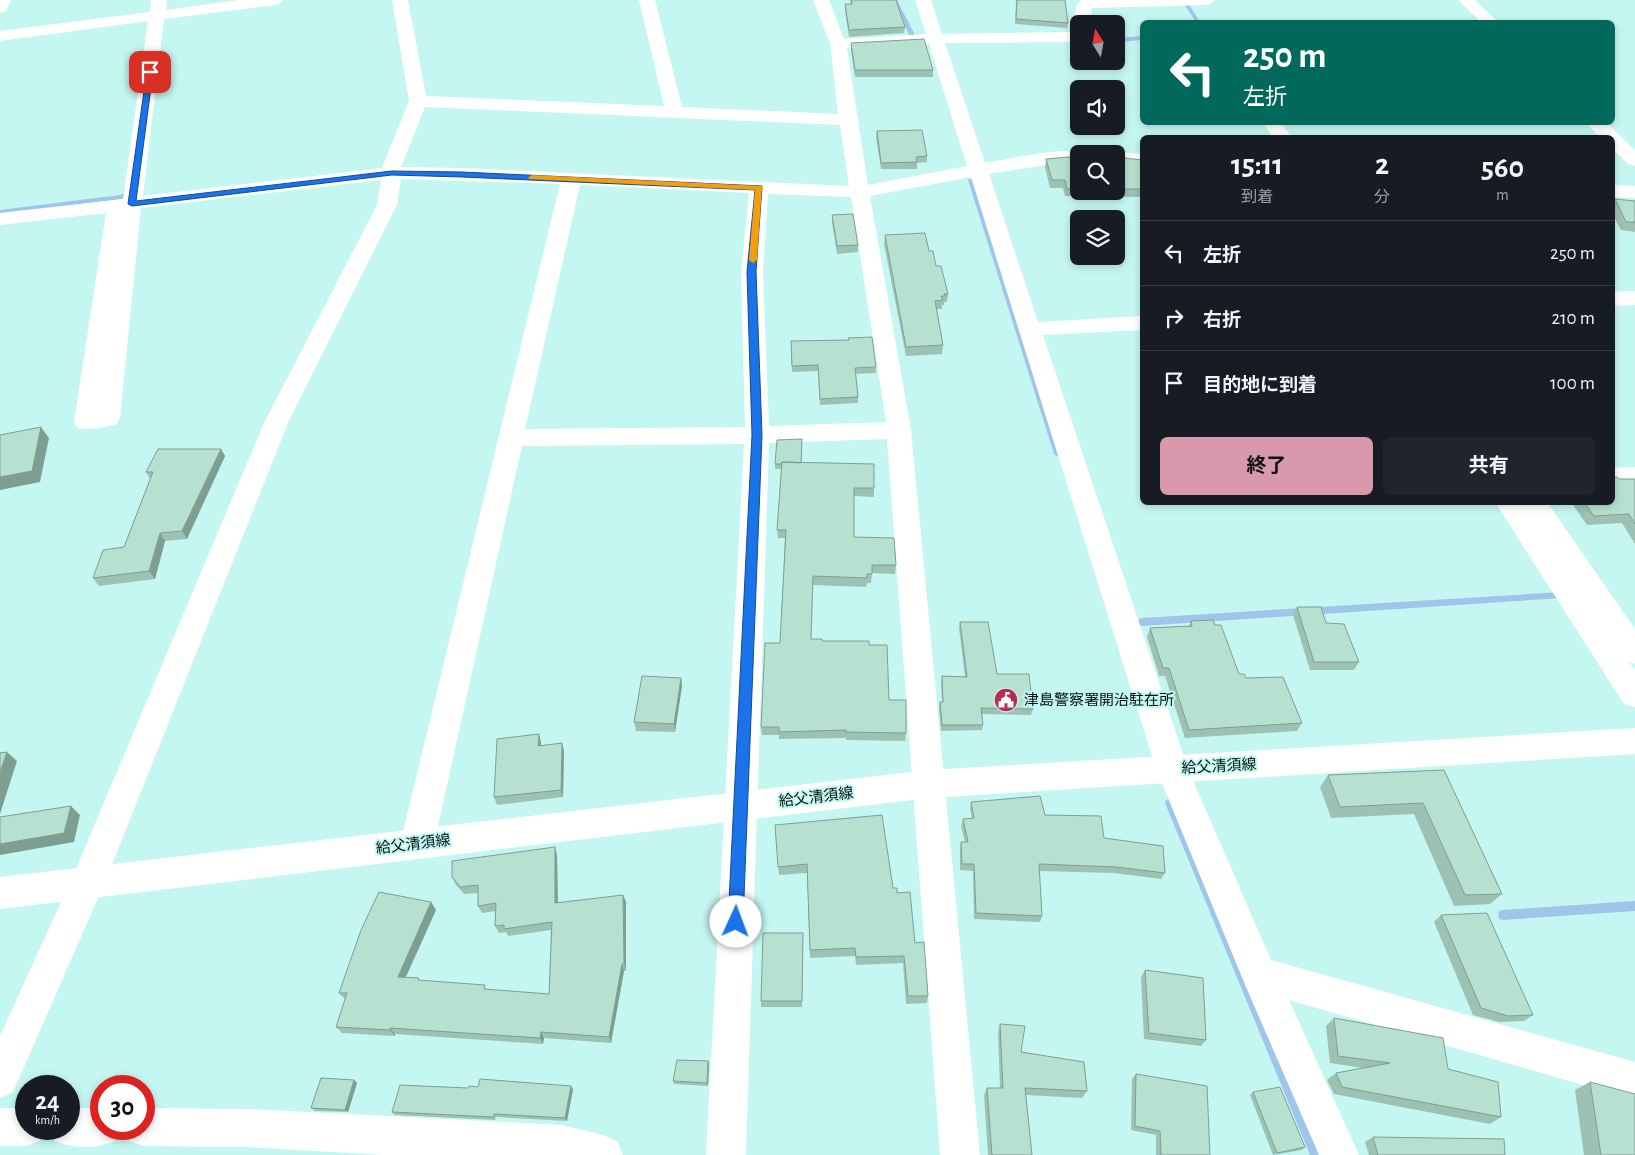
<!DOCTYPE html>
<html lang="ja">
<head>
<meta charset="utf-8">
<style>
	:root { --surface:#171b24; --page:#20242c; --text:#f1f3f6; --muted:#9ea1a6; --line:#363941; --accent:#d899ad }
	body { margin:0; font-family:"Alegreya Sans","Noto Sans JP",sans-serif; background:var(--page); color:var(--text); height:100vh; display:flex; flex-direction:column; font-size:19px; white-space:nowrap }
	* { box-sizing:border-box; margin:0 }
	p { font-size:16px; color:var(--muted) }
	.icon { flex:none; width:28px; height:28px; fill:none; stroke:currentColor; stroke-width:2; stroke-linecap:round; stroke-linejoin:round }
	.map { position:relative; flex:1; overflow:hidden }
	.drawer { position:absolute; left:1140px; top:135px; width:475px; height:370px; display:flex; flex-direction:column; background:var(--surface); border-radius:8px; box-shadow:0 2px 8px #0003 }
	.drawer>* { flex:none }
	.guide { position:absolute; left:1140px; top:20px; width:475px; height:105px; border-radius:8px; box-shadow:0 2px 8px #0003; background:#00695c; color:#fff; overflow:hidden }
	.needle { width:32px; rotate:349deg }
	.controls { position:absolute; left:1070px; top:15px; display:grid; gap:10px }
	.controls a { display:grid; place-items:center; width:55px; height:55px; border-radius:8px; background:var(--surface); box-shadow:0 2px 8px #0003; font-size:25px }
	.speed { position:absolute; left:15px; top:1075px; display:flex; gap:10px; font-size:25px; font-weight:700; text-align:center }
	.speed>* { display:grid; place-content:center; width:65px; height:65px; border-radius:50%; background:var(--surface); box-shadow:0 2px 8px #0003; line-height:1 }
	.speed small { font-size:12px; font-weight:400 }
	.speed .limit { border:8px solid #d22; background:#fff; color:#111 }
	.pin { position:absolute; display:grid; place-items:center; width:42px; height:42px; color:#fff; margin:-21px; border-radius:10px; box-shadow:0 2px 8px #0006 }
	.me { position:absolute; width:55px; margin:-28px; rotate:2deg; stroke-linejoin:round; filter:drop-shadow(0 0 4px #0008) }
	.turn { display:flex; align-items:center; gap:18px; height:105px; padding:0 20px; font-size:22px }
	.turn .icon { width:65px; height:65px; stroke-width:2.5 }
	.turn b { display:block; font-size:35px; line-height:42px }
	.eta { display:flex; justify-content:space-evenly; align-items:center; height:85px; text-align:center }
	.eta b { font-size:30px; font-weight:700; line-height:35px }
	.cta { display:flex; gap:10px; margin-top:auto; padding:10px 20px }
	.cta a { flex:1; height:58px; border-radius:8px; background:var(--accent); color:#111; font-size:20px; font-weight:700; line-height:58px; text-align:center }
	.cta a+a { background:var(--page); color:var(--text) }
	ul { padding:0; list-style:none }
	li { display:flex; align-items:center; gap:15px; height:65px; padding:0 20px; border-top:1px solid var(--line) }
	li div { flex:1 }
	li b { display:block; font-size:19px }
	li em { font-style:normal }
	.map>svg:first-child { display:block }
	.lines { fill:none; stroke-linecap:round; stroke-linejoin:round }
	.stream { fill:#a0c5eb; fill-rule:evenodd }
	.minor { fill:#fff; fill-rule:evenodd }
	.secondary { fill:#fff; fill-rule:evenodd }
	.wall { fill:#9dc2b3 }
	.shaded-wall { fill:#7f9e92 }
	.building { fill:#b6e1d0; stroke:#7f9e92 }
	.route { fill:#1a73e8; stroke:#114b97 }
	.slow { fill:#f59e0b }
	.labels { text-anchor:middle; stroke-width:4; stroke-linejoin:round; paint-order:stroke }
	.poi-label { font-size:15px; fill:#021211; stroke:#c5f7f2; text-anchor:start }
	.street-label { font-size:15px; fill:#021211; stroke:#c5f7f2 }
</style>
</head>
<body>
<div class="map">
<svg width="1635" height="1155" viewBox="0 0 1635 1155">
	<rect width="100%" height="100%" fill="#c5f7f2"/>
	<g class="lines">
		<path class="stream" d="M893 0H897L916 37 915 38 910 37Z
			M1184 3H1188L1200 22H1196L1184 4Z
			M1142 36V40L1116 42V38Z
			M969 179 974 180 1062 454 1061 456 1058 457 1054 454 968 180Z
			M127 186 130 188V194L122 199 0 214V210L120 195 124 193V188Z
			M1562 592 1565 593 1566 595 1565 597 1562 598 1142 626 1139 625 1137 622 1139 619 1142 618Z
			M1170 798 1174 800 1175 803 1322 1155H1310L1165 803 1166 800Z
			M1635 901V911L1503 920 1499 919 1498 915 1499 911 1503 910Z"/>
		<path class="minor" d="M0 0H11L6 11 0 13Z
			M151 0H167L166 10 239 0H283L280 3 275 5 164 19 143 196 382 168 409 101 392 0H408L426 96 664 106 639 0H655L682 107 838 114 830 43 813 0H829L844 39 926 34 915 0H931L942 34 1073 32 1079 30 1078 42 945 43 985 163C1004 160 1074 144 1087 154H1079V162L1058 163 989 174 1038 322 1142 316V330L1043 335 1188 769 1271 960 1635 1062V1100L1289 1000 1359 1155H1319L1246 987 1156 769 971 177 870 196 911 430 980 1155H940L887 439 769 443 746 1155H706L744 444 522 446 434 844 429 855 417 859 405 855 400 844 560 184 401 179 397 205 288 423 105 882 13 1092 0 1098V1036L73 876 264 423 377 205 381 180 141 208 120 418 117 424C104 427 90 431 77 428L74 422 106 213 0 225V213L123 199 148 21 0 41V31L150 12ZM929 44 967 166 868 185 847 48ZM425 107 840 125 849 186 462 168 401 167ZM580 185 749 193 741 272 745 427 525 429ZM768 194 851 197 886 422 769 426 763 272Z
			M1082 0H1215L1212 3 1207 5 1092 8 1089 24H1079V28L1073 24 1077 4Z
			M1458 0H1475L1498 22H1481Z
			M1263 122H1281L1292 138H1273Z
			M1586 122H1606L1635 150V166L1628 164 1612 149V138H1600Z
			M1116 152 1142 154V166L1116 164V154H1110Z
			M1612 185 1635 186V198L1612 197Z
			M1635 291V305L1612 306V292Z
			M1635 467V485L1612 486V468Z
			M1495 502H1547L1635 629V664L1629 662 1635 670V707L1624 704Z
			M0 1108H26V1129H45L40 1141 26 1146H0Z
			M69 1108H101V1129H120L115 1141C95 1149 75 1149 55 1141L50 1129H69Z
			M144 1108 247 1109 562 1125 603 1135 617 1141 623 1155H385L247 1147 144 1146 130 1141 125 1129H144Z"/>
		<path class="secondary" d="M1635 728V754L929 798 0 909V877L929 770Z"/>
	</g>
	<path class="wall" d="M850 0H896L905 27 904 33 849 37 845 11V4H851Z
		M1016 0H1065L1068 23 1067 28 1015 24Z
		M851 43 933 70V77H855L851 50Z
		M877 131 927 156V162L917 163V169H881L876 137Z
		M1079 156V191H1116V157L1142 160V200H1140V197L1065 196 1063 188H1050L1045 167 1046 159Z
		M1615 199 1635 201V232L1621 230 1612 213V204Z
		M832 215 858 245V252L837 254 832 223Z
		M885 235 936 266 948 294 947 302H944V305H942V309H937L943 345 942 354 906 356 884 244Z
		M791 341 876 367V373L855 374 858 397V403L820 405 818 371 792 372Z
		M221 449 225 456 187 539 165 541 155 579 99 586 93 578 124 547 150 479 146 472Z
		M801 463 874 488V497L854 496V537L896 565 895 574 872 573 871 583H867L866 587 813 585 811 639 823 641 869 645 889 700 906 733 905 741 846 740V738L779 739V735H762L761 727 780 643 785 538H778L777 530 781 469H775V464Z
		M1619 479H1635V544L1622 523 1587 525 1571 502H1612Z
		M1297 607 1326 623 1359 662 1354 670H1310L1293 615Z
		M1191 621 1215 625 1239 674 1246 678 1302 723 1297 731 1185 738 1165 676H1159L1147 637 1150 628 1189 626Z
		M960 622 997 674 1033 709 1031 715 982 714 983 725 982 730 941 731 939 708 940 702H942L941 682 942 676 965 677 959 628Z
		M681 678 682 686 675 732 636 731 634 722Z
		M541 742V745L564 751 563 797 497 805 494 797Z
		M1444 770 1502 894 1490 904 1454 906 1414 814 1331 818 1320 787 1328 775Z
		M971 802 1045 815 1104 838 1165 873 1161 879 1113 873 1039 871 1042 916 1040 922 974 919 973 871 960 870V849L961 842H965L961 826 963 819 972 818 970 809Z
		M775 825 893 888 897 893 915 943 928 996 927 1003 906 1004 903 963 856 965 855 956 810 958 807 873 779 875Z
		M557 855 558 903 623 895 626 902V971H624L611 1043 544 1038 543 1044 395 1034V1036L342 1033 336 1027 345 999 339 993 431 902 436 910 406 977 421 981 488 990 549 994 551 930 508 936 506 932 499 933 495 926 496 911 482 913 478 906V893L464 894 456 885 452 877Z
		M1441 915 1533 1015 1524 1021 1499 1022 1473 1015 1434 922Z
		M803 933 802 1007H761V1001Z
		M1145 970 1206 1040 1201 1046 1144 1039 1141 977Z
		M1334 1018 1448 1069 1501 1117 1490 1124 1334 1094 1327 1080 1336 1073 1363 1068 1330 1063 1326 1026Z
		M1000 1024 1021 1052 1087 1091 1082 1098 1026 1095 1032 1155H988L984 1095 987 1088H1000L998 1032Z
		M708 1061 709 1064 708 1086 674 1084 673 1081Z
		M1136 1074 1210 1155H1156V1135L1131 1130 1132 1079Z
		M354 1080 357 1083 348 1112 315 1111 311 1108Z
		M1590 1082 1635 1155H1584L1575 1090Z
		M478 1087 573 1089 567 1121 496 1117 495 1120 395 1115 392 1112 468 1088Z
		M1253 1092 1305 1147 1302 1150 1273 1155 1250 1095Z
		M1373 1137 1505 1155H1369L1365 1142Z"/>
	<path class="shaded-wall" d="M41 427 49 438 40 482 0 490V477Z
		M221 449 225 456 187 539 182 531Z
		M160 533 165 541 155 579 149 571Z
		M681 678 682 686 675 732 674 724Z
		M539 734 541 742V753L538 746Z
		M562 743 564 751 563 797 561 790Z
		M7 752 17 761 0 814V772Z
		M71 806 80 815 74 842 0 855V844Z
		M555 847 557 855 558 910 555 903Z
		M623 895 626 902V971L624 964Z
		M431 902 436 910 403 983 398 977Z
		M622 964 624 971 611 1043 609 1037Z
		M390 1028 395 1034V1036L390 1030Z
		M541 1032 544 1038 543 1044 540 1038Z
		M708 1061 709 1064 708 1086 707 1083Z
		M354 1080 357 1083 348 1112 345 1110Z
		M571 1086 573 1089 567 1121 565 1118Z"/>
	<path class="building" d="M851 0H896L905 27 849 30 845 4H852Z
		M1017 0H1065L1068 23 1016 19Z
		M924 39 933 70H855L851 43Z
		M922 130 927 156 916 157 917 162 881 163 877 131Z
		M1079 156V189H1067L1065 180H1052L1046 159Z
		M1116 157 1142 160V192V189H1116Z
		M1615 199 1635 201V222H1626Z
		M853 214 858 245 837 246 832 215Z
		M925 233 929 251H933L936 266H941L948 294H944L945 296H941L943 300 935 301 943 345 906 347 885 235Z
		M872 337 876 367 855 368 858 397 820 399 818 365 792 366 791 341 849 340 848 338Z
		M41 427 32 471 0 477V435Z
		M802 439 801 463 782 462 781 464H775L777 440Z
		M158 449H221L182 531 160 533 149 571 93 578 103 550 124 547 153 472H146Z
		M782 462 874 464V488H854V537L894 538 896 565H872V574H867V578L813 576 811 639H822L823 641H869V645H887L889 700H906V733L846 732V730L779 732V727H761L765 643H780L786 530H777Z
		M1612 477H1617L1619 479H1635V524L1629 514 1594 516 1584 502H1612Z
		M1297 607H1321L1326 623 1344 624 1359 662H1314Z
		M1213 620 1215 625H1221L1239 674H1244L1246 678 1283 677 1302 723 1189 730 1169 668H1163L1150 628 1192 626 1191 621Z
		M960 622H988L997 674H1029L1033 709 981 708 983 725H942L940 702H943L942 676 967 677Z
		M642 676 681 678 674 724 634 722Z
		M539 734 538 746 562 743 561 790 494 797 497 739Z
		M7 752 0 772V753Z
		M1444 770 1502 894 1465 895 1423 803 1340 807 1328 775Z
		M1040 796 1045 815 1101 816 1104 838 1163 846 1165 873 1116 867 1039 864 1042 916 976 913 974 864H962L961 842H968L963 819 974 818 971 802Z
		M71 806 64 833 0 844V817Z
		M882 815 893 888H897V893L910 892 915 943 924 942 928 996H908L904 956 856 957 855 948 810 950 807 864 778 867 775 825Z
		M555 847V903L623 895 624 964H622L609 1037 541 1032 540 1038 390 1028V1030L336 1027 347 993H339L361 930 379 892 431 902 398 977 419 978 418 980 485 985 484 989 549 994 552 922 504 929V925L495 926 496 903 478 906V885L460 887 452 877V861Z
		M1487 913 1533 1015 1508 1016 1481 1008 1441 915Z
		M763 933H803L802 1001H761Z
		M1145 970 1203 978 1206 1040 1149 1033Z
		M1334 1018 1443 1038 1448 1069 1498 1082 1501 1117 1342 1087 1336 1073 1390 1063 1338 1056Z
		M1000 1024 1025 1026 1021 1052 1084 1062 1087 1091 1025 1088 1032 1155H992L987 1088H1003Z
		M677 1060 708 1061 707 1083 673 1081Z
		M1136 1074 1207 1086 1210 1155H1161L1160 1131 1135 1126Z
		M321 1078 354 1080 345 1110 311 1108Z
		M480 1079 571 1086 565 1118 494 1114 493 1117 392 1112 400 1085 468 1088 469 1086 478 1087Z
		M1590 1082 1635 1094V1155H1601Z
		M1280 1087 1305 1147 1277 1153 1253 1092Z
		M1373 1137 1504 1139 1505 1155H1378Z"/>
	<path class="route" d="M147 70 153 72 136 201 392 171 462 172 762 186 756 272 762 435 743 922 741 927 736 929 731 927 728 922 752 435 747 272 755 190 462 177 392 175 132 206 128 204Z"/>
	<path class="slow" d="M532 175 762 186 757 260 753 263 749 260 755 190 529 179 528 178Z"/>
	<defs>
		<g id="civic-disc" transform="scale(1.25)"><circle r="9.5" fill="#ba2b54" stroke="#c5f7f2"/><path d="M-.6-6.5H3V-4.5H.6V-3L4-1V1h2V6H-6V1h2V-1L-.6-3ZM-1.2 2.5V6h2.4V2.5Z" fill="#fff"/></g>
	</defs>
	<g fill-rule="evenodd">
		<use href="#civic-disc" x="1006" y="700"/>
	</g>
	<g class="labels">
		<g class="poi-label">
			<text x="1024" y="705">津島警察署開治駐在所</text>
		</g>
		<g class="street-label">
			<text transform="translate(1219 766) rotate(-3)" y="5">給父清須線</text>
			<text transform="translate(816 797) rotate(-7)" y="5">給父清須線</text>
			<text transform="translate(413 844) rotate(-7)" y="5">給父清須線</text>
		</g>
	</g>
</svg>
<div class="controls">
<a><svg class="needle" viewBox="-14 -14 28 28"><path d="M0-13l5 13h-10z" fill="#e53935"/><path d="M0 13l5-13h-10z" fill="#9ea1a6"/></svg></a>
<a><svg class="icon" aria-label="sound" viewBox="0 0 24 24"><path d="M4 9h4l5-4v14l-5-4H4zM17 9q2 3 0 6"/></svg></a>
<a><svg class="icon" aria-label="search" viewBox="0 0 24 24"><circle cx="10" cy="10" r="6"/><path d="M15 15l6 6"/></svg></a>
<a><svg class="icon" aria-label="layers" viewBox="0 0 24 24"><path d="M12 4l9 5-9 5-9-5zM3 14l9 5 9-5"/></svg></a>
</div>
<div class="speed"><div>24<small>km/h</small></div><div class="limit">30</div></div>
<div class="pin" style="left:150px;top:72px;background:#d93025"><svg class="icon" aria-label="arrive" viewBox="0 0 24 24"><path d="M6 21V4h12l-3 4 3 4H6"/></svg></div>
<svg class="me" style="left:736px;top:922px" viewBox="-20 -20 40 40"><circle r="19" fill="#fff"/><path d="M0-13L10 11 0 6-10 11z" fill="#1a73e8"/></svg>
<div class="guide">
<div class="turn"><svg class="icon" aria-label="left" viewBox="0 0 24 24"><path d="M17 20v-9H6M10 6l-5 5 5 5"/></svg><div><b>250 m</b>左折</div></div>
</div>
<section class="drawer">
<div class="eta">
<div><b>15:11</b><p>到着</p></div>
<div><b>2</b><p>分</p></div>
<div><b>560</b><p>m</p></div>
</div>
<ul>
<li><svg class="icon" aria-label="left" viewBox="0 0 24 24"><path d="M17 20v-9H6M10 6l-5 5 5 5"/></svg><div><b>左折</b></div><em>250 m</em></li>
<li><svg class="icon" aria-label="right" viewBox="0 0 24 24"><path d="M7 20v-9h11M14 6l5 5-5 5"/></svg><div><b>右折</b></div><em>210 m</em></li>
<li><svg class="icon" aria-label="arrive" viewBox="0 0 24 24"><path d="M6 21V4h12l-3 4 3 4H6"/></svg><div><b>目的地に到着</b></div><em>100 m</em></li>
</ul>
<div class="cta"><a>終了</a><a>共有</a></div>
</section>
</div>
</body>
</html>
